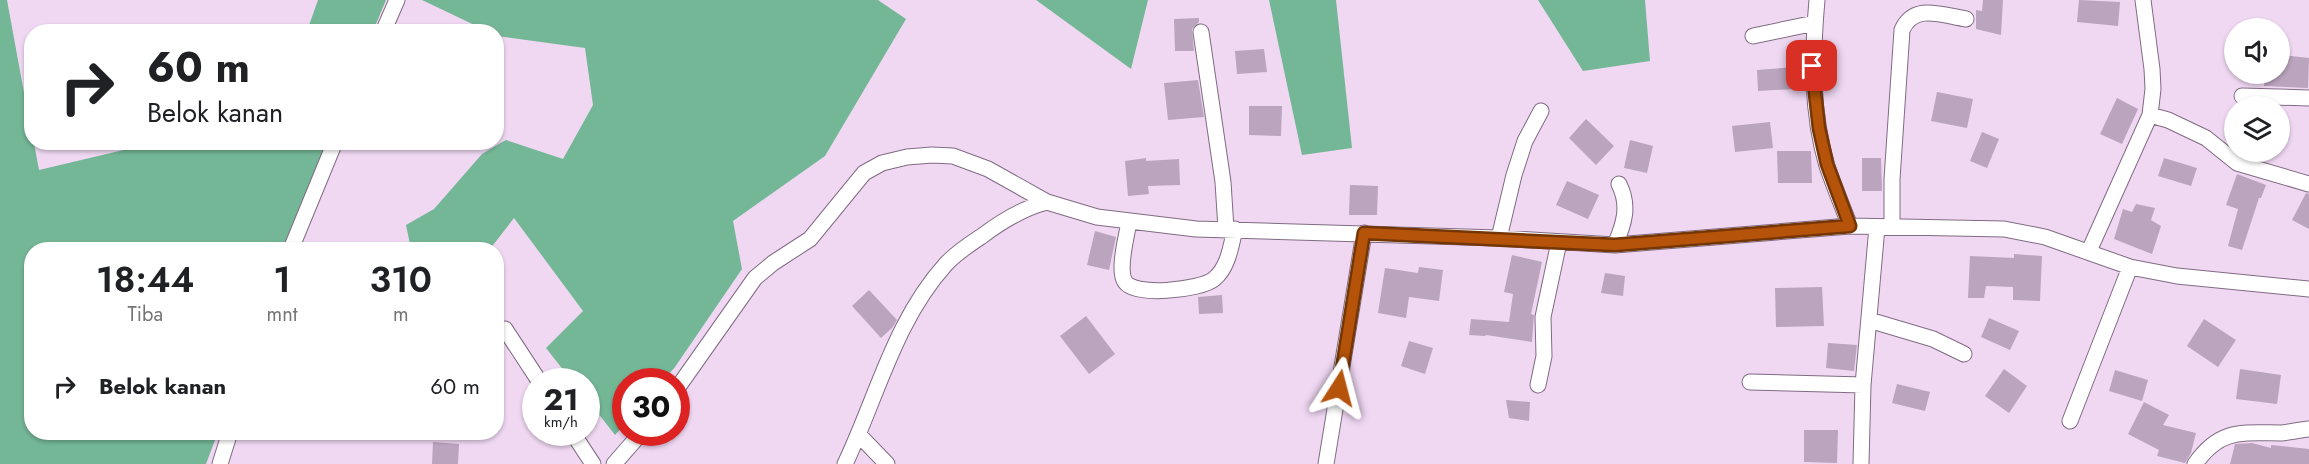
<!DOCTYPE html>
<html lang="id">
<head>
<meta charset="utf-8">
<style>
	:root { --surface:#fff; --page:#f6f6f6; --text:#202124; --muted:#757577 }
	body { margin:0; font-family:Jost,sans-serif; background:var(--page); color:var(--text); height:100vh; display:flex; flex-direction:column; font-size:22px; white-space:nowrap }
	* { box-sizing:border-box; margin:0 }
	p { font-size:20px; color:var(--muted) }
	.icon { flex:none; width:33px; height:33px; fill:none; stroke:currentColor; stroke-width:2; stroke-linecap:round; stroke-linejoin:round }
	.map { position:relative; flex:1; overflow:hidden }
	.drawer { position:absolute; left:24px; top:242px; width:480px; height:198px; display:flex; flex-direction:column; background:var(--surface); border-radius:24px; box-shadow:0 2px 4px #0004 }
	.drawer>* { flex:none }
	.hud { position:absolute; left:24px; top:24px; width:480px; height:126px; border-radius:24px; box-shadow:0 2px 4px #0004; background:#fff; color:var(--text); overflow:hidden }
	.controls { position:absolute; left:2224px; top:18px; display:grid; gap:12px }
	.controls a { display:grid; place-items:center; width:66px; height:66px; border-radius:50%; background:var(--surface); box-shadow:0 2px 4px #0004; font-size:30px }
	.speed { position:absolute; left:522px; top:368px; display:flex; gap:12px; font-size:30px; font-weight:700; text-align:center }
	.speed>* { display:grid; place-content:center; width:78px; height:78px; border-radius:50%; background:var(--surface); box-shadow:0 2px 4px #0004; line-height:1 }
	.speed small { font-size:15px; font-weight:400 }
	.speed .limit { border:9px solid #d22; background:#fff; color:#111 }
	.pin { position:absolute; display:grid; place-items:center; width:51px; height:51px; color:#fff; margin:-26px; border-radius:12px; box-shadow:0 3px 9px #0006 }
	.me { position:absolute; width:66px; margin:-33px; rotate:9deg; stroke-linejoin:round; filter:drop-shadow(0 0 4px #0008) }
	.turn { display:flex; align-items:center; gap:21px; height:126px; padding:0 24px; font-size:27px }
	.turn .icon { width:78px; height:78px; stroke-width:2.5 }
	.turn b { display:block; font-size:42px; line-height:51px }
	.eta { display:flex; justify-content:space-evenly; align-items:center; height:102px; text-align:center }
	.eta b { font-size:36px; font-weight:600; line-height:42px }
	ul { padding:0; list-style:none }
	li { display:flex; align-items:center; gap:18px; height:84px; padding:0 24px }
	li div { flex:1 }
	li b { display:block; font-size:22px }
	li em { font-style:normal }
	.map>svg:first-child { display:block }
	.forest { fill:#74b797 }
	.building { fill:#bba4be }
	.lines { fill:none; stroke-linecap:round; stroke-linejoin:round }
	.street-casing { stroke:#806b83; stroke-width:17 }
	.street { stroke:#fff; stroke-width:15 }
	.route-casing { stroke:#753606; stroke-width:15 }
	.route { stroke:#b45309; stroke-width:10 }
</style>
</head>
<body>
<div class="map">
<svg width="2309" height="464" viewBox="0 0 2309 464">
	<rect width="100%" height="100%" fill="#f0d8f3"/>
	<path class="forest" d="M0 0H7L31 131 32 142 34 143 39 170 153 143H330L289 249H32V432H218L206 464H0Z
		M318 0H386L373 31H307Z
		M422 0H878L906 19 825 156 733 221 742 269 675 367 663 381H626L625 424 615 435 587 399 586 381H572L546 348 583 311 514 218 490 249H411L406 225 434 209 482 154 506 140 563 159 593 105 585 48 497 36 496 32 487 31Z
		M1036 0H1148L1131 69Z
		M1269 0H1336L1352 148 1302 155Z
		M1538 0H1645L1650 61 1583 71Z"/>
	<path class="building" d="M1983 0H2003L2001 35 1976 29V10L1982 11Z
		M2079 0 2120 2 2118 26 2077 22Z
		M1199 18V22L1192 29 1194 51H1175L1174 19Z
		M1264 49 1267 72 1237 74 1235 51Z
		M2280 55 2309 58 2308 88 2264 86 2265 74H2280Z
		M1795 67 1796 89 1758 91 1757 70Z
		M1198 80 1204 117 1168 120 1164 83Z
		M1937 92 1973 99 1967 128 1931 121Z
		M2117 98 2138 109 2122 144 2100 134Z
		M1249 106H1282L1281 136 1249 135Z
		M1586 119 1614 146 1596 165 1569 138Z
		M1770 122 1773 148 1735 152 1732 126Z
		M1982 132 1999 139 1987 168 1970 161Z
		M1630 140 1653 146 1647 173 1624 168Z
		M1777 151H1811L1812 183H1778Z
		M1146 158V161L1179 159 1180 185 1148 186 1149 194 1128 196 1125 161Z
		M1862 158H1881L1882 191H1862Z
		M2164 158 2197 168 2191 186 2158 176Z
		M2237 174 2266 185 2261 198H2259L2242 250 2228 246 2238 209 2226 205Z
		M1567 181 1599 195 1588 219 1556 205Z
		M1350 185 1378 186 1377 215H1349Z
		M2306 193 2309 194V229L2292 220Z
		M2136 204 2155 208 2151 220 2161 226 2152 254 2114 239 2123 209 2132 212Z
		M1095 231 1116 237 1109 270 1087 265Z
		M2014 254 2042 256 2040 301 2013 300V287L1986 286 1984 298H1968L1970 256 2014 258Z
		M1512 255 1542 262 1531 314 1534 315 1532 342 1486 335 1485 336 1469 335 1471 319 1509 322 1513 294 1504 292Z
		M1419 267 1443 270 1439 301 1409 297 1406 318 1378 313 1385 268 1418 273Z
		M1605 273 1625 276 1623 296 1601 293Z
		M1822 287 1824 326 1776 327 1775 288Z
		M869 290 897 320 892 328 881 338 852 306Z
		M1222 295 1223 313 1199 314 1198 297Z
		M1086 316 1115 354 1089 374 1060 336Z
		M1989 318 2019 331 2010 350 1981 337Z
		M2204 319 2236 340 2218 367 2187 346Z
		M1409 341 1433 348 1425 374 1401 366Z
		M1828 343 1857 345 1854 371 1826 368Z
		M2004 369 2027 386 2009 413 1985 396Z
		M2240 369 2281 375 2277 404 2236 399Z
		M2115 370 2148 380 2142 401 2109 391Z
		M1897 384 1930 392 1925 411 1892 403Z
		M1506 400 1530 402 1529 421 1509 418Z
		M2144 402 2169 415 2163 425 2196 433 2191 453 2185 463 2157 456 2159 450 2128 434Z
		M1804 430H1838L1837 463 1804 462Z
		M433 442 459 444 458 464H432Z
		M2252 443 2271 448V445L2309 449V464H2230L2235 444Z"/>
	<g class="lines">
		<g class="street-casing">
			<path id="street" d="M1817 0C1812 55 1811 112 1827 166 1834 186 1842 206 1850 226
				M383 32 397 0
				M1201 32 1223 182 1226 229
				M1753 36 1815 23
				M2242 96 2309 98
				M2150 115 2168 120 2206 138 2237 163 2309 184
				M1129 221C1127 236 1118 266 1124 280 1131 298 1201 290 1214 279 1228 268 1231 246 1235 229
				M1892 226V179L1902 30C1914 3 1941 15 1966 19
				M1499 238 1514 175 1525 141 1541 111
				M1615 245C1624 224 1630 206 1619 184
				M291 249 335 142
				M2089 251 2150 115 2153 89 2152 69 2143 0
				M1869 320 1933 339 1964 354
				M505 329 539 381
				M1750 382 1863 385
				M1538 385 1544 356 1543 317 1559 242
				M676 390 755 278 773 263 810 239 864 173 882 163 907 157 932 155 953 156 988 169 1047 202 1097 217 1196 229 1499 238 1615 245 1850 226 2004 229 2045 237 2130 267 2177 276 2309 289
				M2070 421 2130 267
				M572 432 593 464
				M859 435 887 464
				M220 464 230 432
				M614 464 642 432
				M845 464C877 397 895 320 946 264 956 253 970 244 982 236 1002 221 1023 208 1047 202
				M1326 464 1364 233
				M1861 464 1863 385 1877 227
				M2195 464C2220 428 2242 433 2281 433 2290 432 2300 430 2309 429"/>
		</g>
		<use href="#street" class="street"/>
	</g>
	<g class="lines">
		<g class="route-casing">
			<path id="route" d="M1339 388 1364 233 1615 245 1850 226 1827 164 1819 128 1812 66"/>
		</g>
		<use href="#route" class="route"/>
	</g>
</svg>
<div class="controls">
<a><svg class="icon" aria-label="sound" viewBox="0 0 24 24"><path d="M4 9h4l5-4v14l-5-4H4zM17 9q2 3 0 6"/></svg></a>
<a><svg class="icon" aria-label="layers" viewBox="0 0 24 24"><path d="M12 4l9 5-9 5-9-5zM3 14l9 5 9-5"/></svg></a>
</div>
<div class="speed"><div>21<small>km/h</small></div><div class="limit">30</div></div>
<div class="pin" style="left:1812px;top:66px;background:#d93025"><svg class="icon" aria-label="arrive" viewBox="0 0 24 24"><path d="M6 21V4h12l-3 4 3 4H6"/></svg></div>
<svg class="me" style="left:1339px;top:388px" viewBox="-20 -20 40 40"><path d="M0-17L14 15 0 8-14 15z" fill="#b45309" stroke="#fff" stroke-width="4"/></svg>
<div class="hud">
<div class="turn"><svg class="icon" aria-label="right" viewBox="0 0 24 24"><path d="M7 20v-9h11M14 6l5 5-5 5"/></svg><div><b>60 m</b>Belok kanan</div></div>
</div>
<section class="drawer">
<div class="eta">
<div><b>18:44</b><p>Tiba</p></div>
<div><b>1</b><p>mnt</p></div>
<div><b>310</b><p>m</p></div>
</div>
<ul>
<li><svg class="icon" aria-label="right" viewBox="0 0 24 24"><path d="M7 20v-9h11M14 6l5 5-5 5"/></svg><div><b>Belok kanan</b></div><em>60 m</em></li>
</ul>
</section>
</div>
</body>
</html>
